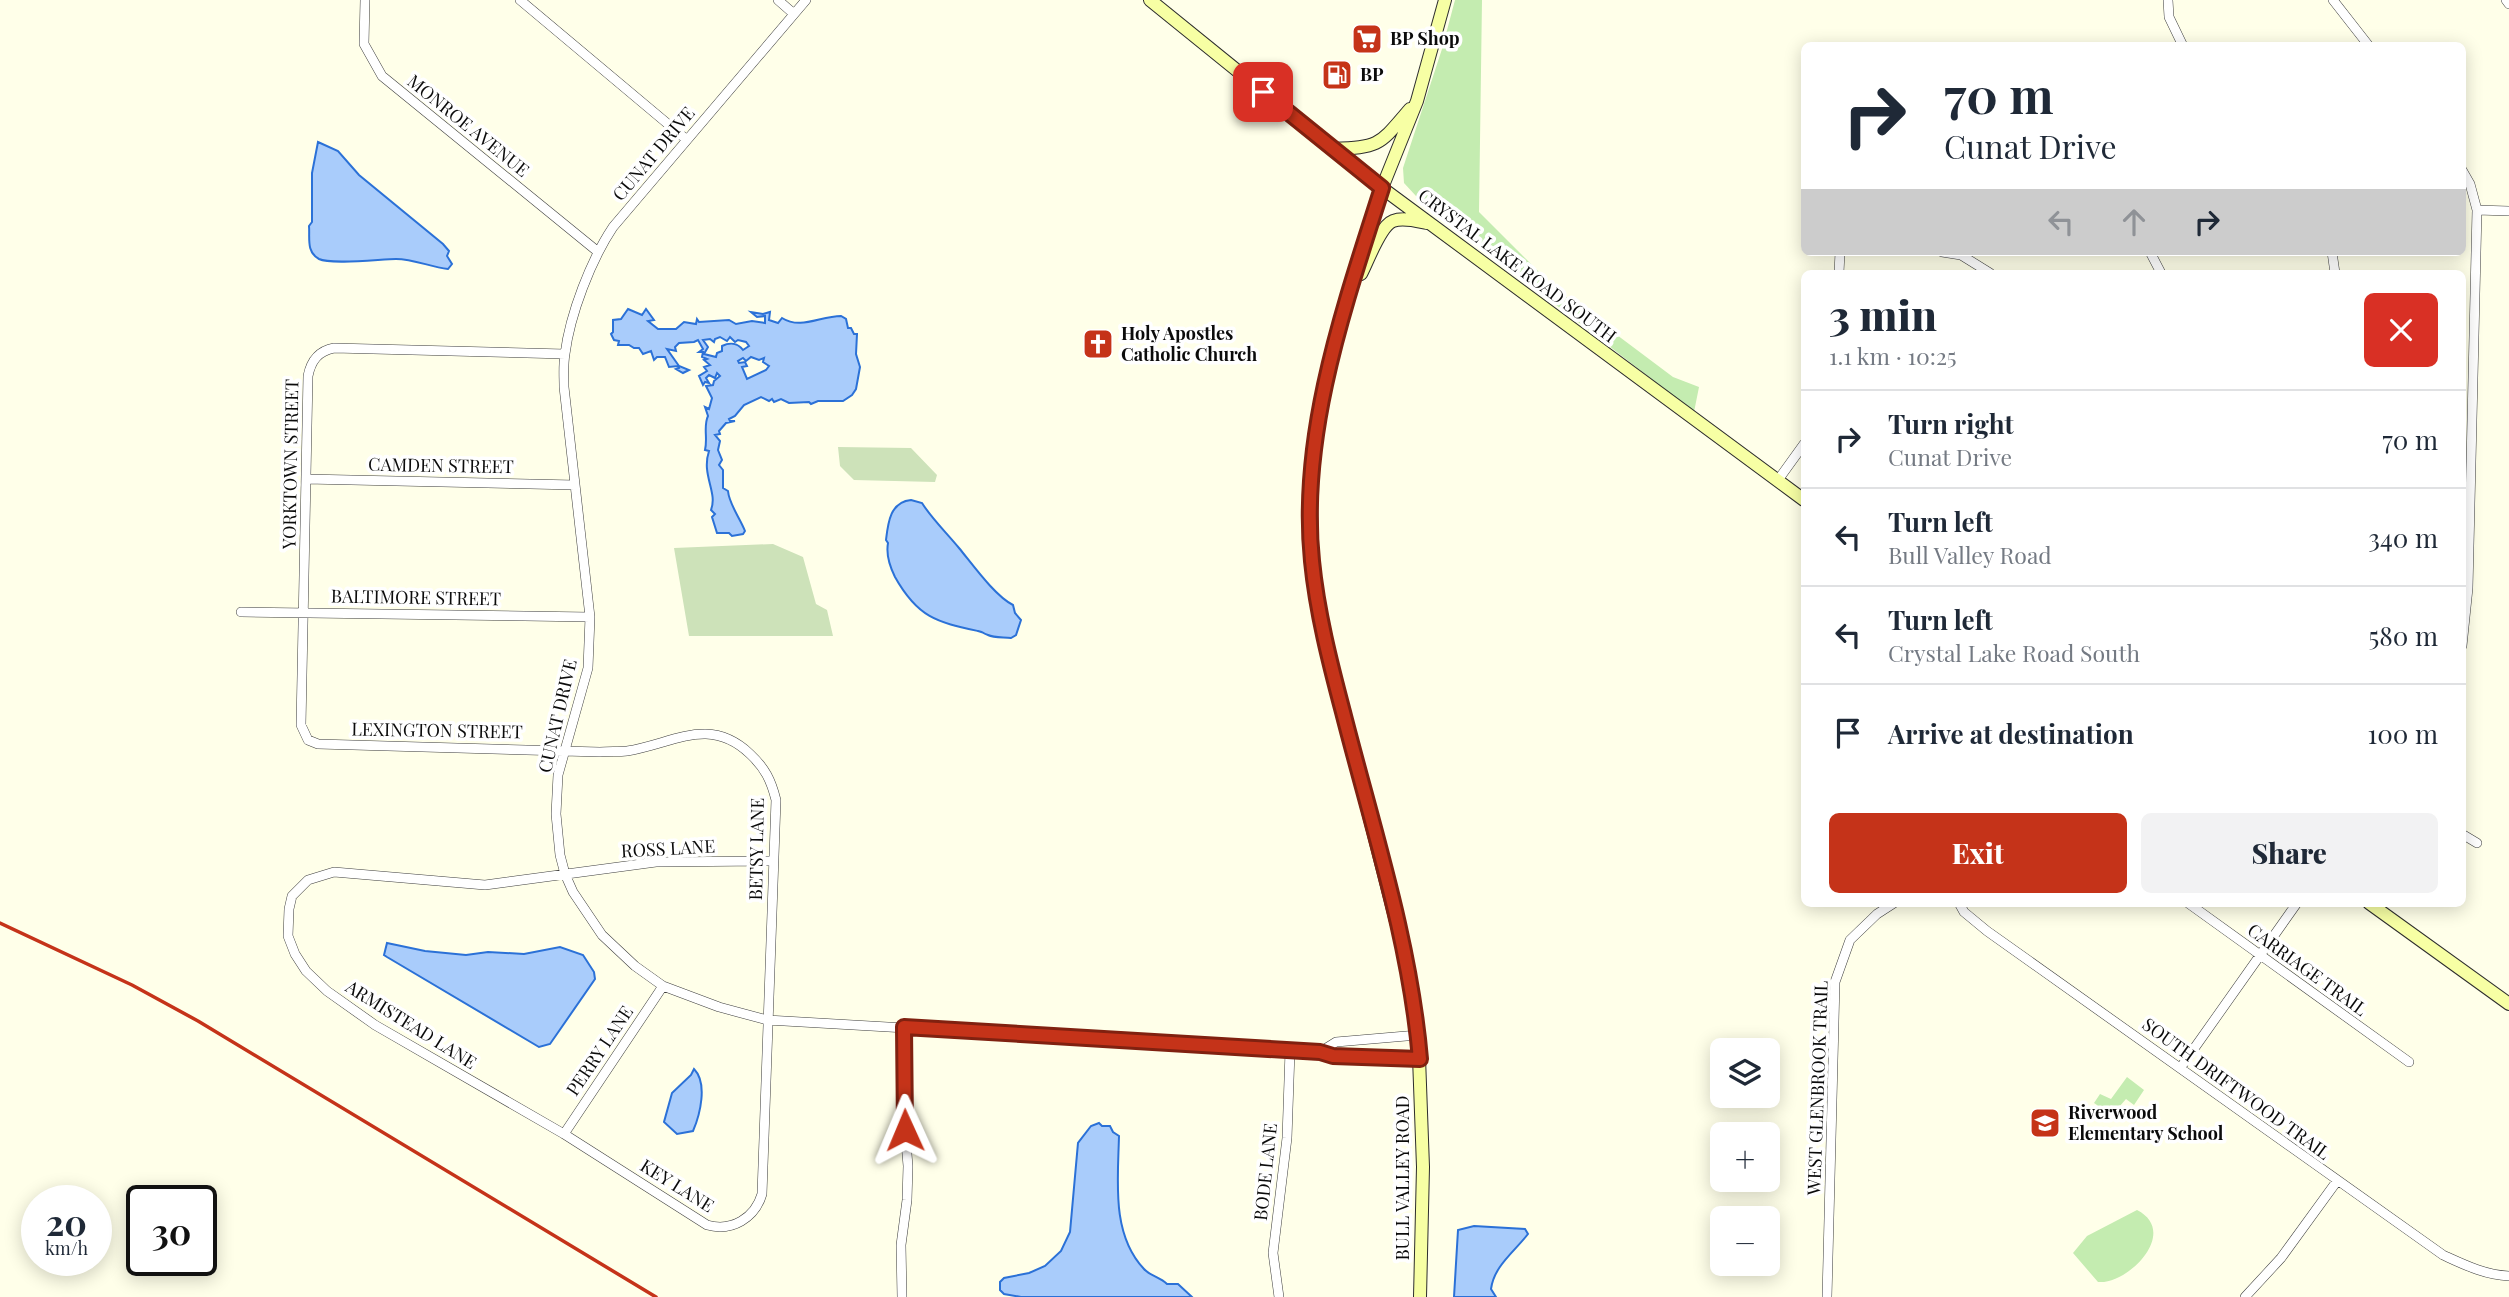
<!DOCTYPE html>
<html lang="en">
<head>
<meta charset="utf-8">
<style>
	:root { --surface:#fff; --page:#f2f2f3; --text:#1f2937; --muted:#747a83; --line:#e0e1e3; --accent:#c53319 }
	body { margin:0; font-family:"Playfair Display",serif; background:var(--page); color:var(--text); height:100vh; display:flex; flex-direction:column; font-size:26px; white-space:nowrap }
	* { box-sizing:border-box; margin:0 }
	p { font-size:23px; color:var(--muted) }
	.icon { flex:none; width:38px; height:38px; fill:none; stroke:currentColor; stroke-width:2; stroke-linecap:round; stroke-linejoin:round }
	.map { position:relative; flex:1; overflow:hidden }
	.panel { position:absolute; left:1801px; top:270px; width:665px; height:637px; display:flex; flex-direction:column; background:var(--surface); border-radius:10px; box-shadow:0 4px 18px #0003 }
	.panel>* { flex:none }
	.top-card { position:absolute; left:1801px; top:42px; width:665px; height:214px; border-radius:10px; box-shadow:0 4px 18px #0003; background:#fff; color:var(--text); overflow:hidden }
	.buttons { position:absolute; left:1710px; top:1038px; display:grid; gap:14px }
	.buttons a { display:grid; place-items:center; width:70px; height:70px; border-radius:10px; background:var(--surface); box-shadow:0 4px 18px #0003; font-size:35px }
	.speed { position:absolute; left:21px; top:1185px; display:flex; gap:14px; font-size:35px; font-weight:700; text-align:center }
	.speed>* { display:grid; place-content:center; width:91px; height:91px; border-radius:50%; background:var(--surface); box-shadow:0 4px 18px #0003; line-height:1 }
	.speed small { font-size:18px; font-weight:400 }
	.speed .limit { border:4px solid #111; border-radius:10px; background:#fff; color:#111 }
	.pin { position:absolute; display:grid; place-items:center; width:60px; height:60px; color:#fff; margin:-30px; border-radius:14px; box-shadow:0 4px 10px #0006 }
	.me { position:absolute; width:77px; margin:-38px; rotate:359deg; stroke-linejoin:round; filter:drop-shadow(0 0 5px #0008) }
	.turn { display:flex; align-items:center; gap:24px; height:147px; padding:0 28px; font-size:32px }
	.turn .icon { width:91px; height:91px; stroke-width:2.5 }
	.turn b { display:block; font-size:49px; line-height:60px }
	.lanes { display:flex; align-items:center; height:66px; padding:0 28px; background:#0003; justify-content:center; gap:35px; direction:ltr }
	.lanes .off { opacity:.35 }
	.round { display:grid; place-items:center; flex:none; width:74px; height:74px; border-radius:10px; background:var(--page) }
	.headline { display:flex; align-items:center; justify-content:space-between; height:119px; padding:0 28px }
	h1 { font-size:42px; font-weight:800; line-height:52px }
	.action { display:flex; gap:14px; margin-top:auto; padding:14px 28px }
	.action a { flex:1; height:80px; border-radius:10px; background:var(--accent); color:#fff; font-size:28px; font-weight:800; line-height:80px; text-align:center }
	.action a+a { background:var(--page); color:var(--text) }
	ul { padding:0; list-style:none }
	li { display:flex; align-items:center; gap:21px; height:98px; padding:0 28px; border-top:2px solid var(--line) }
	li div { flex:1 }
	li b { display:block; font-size:26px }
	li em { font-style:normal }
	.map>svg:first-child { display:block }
	.green { fill:#c4ecb0 }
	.cemetery { fill:#cde2b9 }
	.water { fill:#a9ccfb; stroke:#2b71d7; stroke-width:2; fill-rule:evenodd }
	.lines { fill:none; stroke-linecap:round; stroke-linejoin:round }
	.street-casing { stroke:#3e3e3e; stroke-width:10 }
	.secondary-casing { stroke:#2d2d2d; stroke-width:14 }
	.street { stroke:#fff; stroke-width:9 }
	.secondary { stroke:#f7ffa4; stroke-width:12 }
	.rail { stroke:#c53319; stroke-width:3.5 }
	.route-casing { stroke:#802110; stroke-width:18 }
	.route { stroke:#c53319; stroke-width:12 }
	.labels { text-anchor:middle; stroke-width:7; stroke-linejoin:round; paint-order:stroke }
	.poi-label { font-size:18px; font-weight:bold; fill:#0b0b0b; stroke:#fff; text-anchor:start }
	.street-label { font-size:18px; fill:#0b0b0b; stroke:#fff }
</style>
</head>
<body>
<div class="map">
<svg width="2509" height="1297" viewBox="0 0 2509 1297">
	<rect width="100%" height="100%" fill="#ffffe9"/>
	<path class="green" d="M1455 0H1482L1479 212 1557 290 1673 377 1699 387 1694 412 1416 196 1404 183 1403 168 1442 49Z
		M2127 1077 2144 1090 2134 1105 2126 1099 2112 1115 2094 1103 2100 1094 2111 1099Z
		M2137 1210C2180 1232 2128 1285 2098 1282L2073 1253 2087 1236Z"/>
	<path class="cemetery" d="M838 447 911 448 937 475 935 482 854 480 840 466Z
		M773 544 803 557 816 604 827 610 833 636H689L674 548Z"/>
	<path class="water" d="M318 142 338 151 359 175 443 244 449 251 447 256 452 264 448 269C430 267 414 259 396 259 382 259 331 265 319 259 306 252 310 238 309 226L312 222V173Z
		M628 309 642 315 646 309 654 320 648 321 658 329H676L684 322 696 324 697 319 699 322 729 320 736 324 752 321 765 323V316L757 317 751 312 763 314 770 312 769 320 778 323 782 318C801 330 820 316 841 316L846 319 848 328H851L854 334H857L856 354 860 367 856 389 852 395 843 401H818L811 404 809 402 789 403 781 399 774 402 772 399 769 401 761 397 744 405 735 416 729 419 730 421H735L726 423 719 431 720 434 715 435 720 441 718 450 722 460 719 465 723 470V488L728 491C729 504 740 518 745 531L743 534 732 536 729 533H717L712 517 715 514 711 510C718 492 701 475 709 451L705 450C708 438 703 426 708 416L705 407 709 409 712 398 706 386 713 385 714 381 720 376 717 373 715 378 709 375 706 378 709 383 705 382 703 385 699 376 707 371 704 367 710 365 704 360 707 359 702 357 703 352H699L703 349 698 340 694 342 679 343 675 347 676 351 667 349 679 366 689 370 683 373 676 369 679 368 678 366 669 367 665 357H657L654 360 651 351 643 354 639 348H634L629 345H618L619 341 614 340 611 334 613 332V320L621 319ZM720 337 727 341 730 337 735 342 738 340 746 342 749 346 743 350C738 343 730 342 722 346V351L717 353 716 357 704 354 708 347 703 340 710 339 714 342 715 339ZM751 357 759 360 764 358 763 362 769 366 766 370 747 379 742 367 747 366 745 362 739 363 738 361 743 358 746 361Z
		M911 500 922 503C932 519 946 532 959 548 973 565 995 596 1013 605L1015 613 1021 620 1016 635 1011 638C1004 637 994 638 988 635 980 632 986 633 978 631 937 622 918 618 895 577 889 565 886 554 888 543L886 540C888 523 890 502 911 500Z
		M387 943 425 951 466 955 488 952 524 954 560 947 583 955 594 972 595 979 550 1044 539 1047 387 957 384 955Z
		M694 1069C708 1083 700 1115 693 1131L677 1134 664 1122 672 1093 691 1075Z
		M1099 1123 1102 1126H1110L1113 1132 1119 1136C1118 1180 1111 1234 1144 1269 1150 1276 1160 1277 1167 1284H1178L1192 1297H1021L1004 1294 1000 1290V1282L1004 1278 1029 1273 1045 1266 1061 1251 1070 1232 1078 1143 1091 1126Z
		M1474 1226 1525 1229 1528 1234C1514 1252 1494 1266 1491 1289L1496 1297H1454L1458 1230Z"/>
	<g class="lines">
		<g class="street-casing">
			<path id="street" d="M365 0 364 44 382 76 597 251
				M520 0 687 140
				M778 0 794 14
				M806 0 613 227C591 260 570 314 565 354 563 365 564 376 564 387L590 617 588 668 558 775 556 814 560 855 565 874 573 892 602 935 635 966 663 986 719 1007 767 1020 1320 1052 1333 1056 1420 1059
				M2168 0 2169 17 2183 46
				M2333 0 2369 46
				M2506 0 2509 4
				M2462 170 2470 184 2477 210 2468 588 2462 646
				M2477 210 2509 211
				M1942 252 1961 255 1990 273
				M2150 252 2161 273
				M2332 252 2335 273
				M1839 273 1840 252
				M565 354 334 348C318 351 311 361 308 376L301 725 308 740 318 744 600 752C609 751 618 752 627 751 673 744 709 715 750 754 765 768 771 780 776 800L762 1194C755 1218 732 1232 707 1225L564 1134 375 1025 327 991 306 971 295 954 288 936 289 909 292 896 308 880 334 872 485 885 656 862 773 861
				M306 479 575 485
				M1778 480 1804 444
				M241 612 590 617
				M2462 834 2477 843
				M1959 903 1964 912 1987 931 2443 1255C2465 1265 2485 1275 2509 1276
				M2188 903 2409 1062
				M1320 1052 1336 1042 1418 1035
				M2181 1067 2297 903
				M564 1134 663 986
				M902 1297 901 1245 907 1200 908 1166 905 1130 904 1027
				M1279 1297 1273 1253 1287 1138 1290 1051
				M1827 1297 1835 982 1850 940 1877 914 1894 903
				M2245 1297 2281 1258 2337 1181"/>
		</g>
		<g class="secondary-casing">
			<path id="secondary" d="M1150 0 1382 188 1804 500
				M1333 149C1381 147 1379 145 1410 109
				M1361 274C1368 261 1380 226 1393 221 1403 217 1417 221 1427 223
				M2369 903 2509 1004
				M1420 1297 1423 1167 1418 1030 1402 945 1327 650 1312 561 1311 477 1325 379 1345 305 1382 188 1417 101 1445 0"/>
		</g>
		<use href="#street" class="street"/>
		<use href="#secondary" class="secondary"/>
		<path class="rail" d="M0 923 132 985 198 1021 656 1297"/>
	</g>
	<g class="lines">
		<g class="route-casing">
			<path id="route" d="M905 1130 904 1027 1320 1052 1333 1056 1420 1059C1410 941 1372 826 1343 712 1330 663 1317 612 1312 561 1299 435 1344 307 1382 188L1263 92"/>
		</g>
		<use href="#route" class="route"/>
	</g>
	<defs>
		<g id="supermarket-square" transform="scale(1.575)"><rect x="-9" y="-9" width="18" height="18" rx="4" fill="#c53319" stroke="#fff"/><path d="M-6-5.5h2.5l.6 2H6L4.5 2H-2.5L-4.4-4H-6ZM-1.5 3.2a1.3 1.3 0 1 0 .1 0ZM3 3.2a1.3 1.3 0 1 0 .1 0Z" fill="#fff"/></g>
		<g id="fuel-square" transform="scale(1.575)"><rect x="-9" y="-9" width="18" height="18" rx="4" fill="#c53319" stroke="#fff"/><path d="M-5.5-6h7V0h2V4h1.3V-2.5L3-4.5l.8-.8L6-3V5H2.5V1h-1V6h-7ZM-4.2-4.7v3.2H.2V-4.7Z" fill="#fff"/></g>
		<g id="church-square" transform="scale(1.575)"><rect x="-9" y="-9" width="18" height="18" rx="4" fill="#c53319" stroke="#fff"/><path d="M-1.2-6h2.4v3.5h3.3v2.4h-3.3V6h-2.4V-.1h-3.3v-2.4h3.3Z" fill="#fff"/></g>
		<g id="school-square" transform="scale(1.575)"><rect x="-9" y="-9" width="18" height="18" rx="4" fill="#c53319" stroke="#fff"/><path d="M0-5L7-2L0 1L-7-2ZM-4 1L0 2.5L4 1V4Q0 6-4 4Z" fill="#fff"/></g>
	</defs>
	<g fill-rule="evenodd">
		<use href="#supermarket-square" x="1367" y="39"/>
		<use href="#fuel-square" x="1337" y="75"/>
		<use href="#church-square" x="1098" y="344"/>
		<use href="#school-square" x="2045" y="1123"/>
	</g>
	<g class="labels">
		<g class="poi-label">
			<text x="1390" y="45">BP Shop</text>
			<text x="1360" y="81">BP</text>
			<text x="1121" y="340">Holy Apostles<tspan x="1121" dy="21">Catholic Church</tspan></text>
			<text x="2068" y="1119">Riverwood<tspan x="2068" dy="21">Elementary School</tspan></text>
		</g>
		<g class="street-label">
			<text transform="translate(468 126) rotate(39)" y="6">MONROE AVENUE</text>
			<text transform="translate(654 154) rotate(-50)" y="6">CUNAT DRIVE</text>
			<text transform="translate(1517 266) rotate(37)" y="6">CRYSTAL LAKE ROAD SOUTH</text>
			<text transform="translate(291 464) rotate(-89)" y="6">YORKTOWN STREET</text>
			<text transform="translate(441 466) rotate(1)" y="6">CAMDEN STREET</text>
			<text transform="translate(416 598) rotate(1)" y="6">BALTIMORE STREET</text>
			<text transform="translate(558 716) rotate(-77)" y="6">CUNAT DRIVE</text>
			<text transform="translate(437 731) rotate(1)" y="6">LEXINGTON STREET</text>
			<text transform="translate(668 849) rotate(-3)" y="6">ROSS LANE</text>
			<text transform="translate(757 849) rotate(-89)" y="6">BETSY LANE</text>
			<text transform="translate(2307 970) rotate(36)" y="6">CARRIAGE TRAIL</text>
			<text transform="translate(411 1025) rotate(32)" y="6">ARMISTEAD LANE</text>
			<text transform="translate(600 1051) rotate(-56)" y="6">PERRY LANE</text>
			<text transform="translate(1818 1088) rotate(-88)" y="6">WEST GLENBROOK TRAIL</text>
			<text transform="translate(2236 1089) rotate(36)" y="6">SOUTH DRIFTWOOD TRAIL</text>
			<text transform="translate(1266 1172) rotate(-84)" y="6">BODE LANE</text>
			<text transform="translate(1403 1178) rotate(-90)" y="6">BULL VALLEY ROAD</text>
			<text transform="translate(677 1186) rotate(32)" y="6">KEY LANE</text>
		</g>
	</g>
</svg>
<div class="buttons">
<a><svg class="icon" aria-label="layers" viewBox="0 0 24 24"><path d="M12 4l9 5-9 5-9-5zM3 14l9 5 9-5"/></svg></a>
<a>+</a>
<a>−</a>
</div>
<div class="speed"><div>20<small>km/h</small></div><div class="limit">30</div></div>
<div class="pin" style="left:1263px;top:92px;background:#d93025"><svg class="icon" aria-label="arrive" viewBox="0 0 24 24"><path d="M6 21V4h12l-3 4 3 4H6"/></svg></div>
<svg class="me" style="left:905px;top:1130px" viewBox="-20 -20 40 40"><path d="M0-17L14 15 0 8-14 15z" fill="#c53319" stroke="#fff" stroke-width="4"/></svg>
<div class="top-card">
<div class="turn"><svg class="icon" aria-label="right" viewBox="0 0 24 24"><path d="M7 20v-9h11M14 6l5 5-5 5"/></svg><div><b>70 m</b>Cunat Drive</div></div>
<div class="lanes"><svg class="icon off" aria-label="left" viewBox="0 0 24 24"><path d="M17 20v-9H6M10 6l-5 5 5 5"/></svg><svg class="icon off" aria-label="ahead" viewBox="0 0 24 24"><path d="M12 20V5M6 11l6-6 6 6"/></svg><svg class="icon" aria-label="right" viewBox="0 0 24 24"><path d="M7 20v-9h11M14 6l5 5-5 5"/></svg></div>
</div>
<section class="panel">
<div class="headline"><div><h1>3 min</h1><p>1.1 km · 10:25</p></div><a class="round" style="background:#d93025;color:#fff"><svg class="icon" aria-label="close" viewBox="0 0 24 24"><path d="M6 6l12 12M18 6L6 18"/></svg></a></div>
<ul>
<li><svg class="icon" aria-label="right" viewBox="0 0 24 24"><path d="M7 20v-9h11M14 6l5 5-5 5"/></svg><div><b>Turn right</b><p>Cunat Drive</p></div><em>70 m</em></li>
<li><svg class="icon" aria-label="left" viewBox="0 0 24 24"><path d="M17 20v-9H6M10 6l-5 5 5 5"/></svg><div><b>Turn left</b><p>Bull Valley Road</p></div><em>340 m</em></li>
<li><svg class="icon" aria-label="left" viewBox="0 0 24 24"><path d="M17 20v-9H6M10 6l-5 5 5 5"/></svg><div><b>Turn left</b><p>Crystal Lake Road South</p></div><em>580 m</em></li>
<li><svg class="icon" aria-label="arrive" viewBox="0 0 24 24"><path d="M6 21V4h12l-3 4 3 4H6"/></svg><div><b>Arrive at destination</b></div><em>100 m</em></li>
</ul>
<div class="action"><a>Exit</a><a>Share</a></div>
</section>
</div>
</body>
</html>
